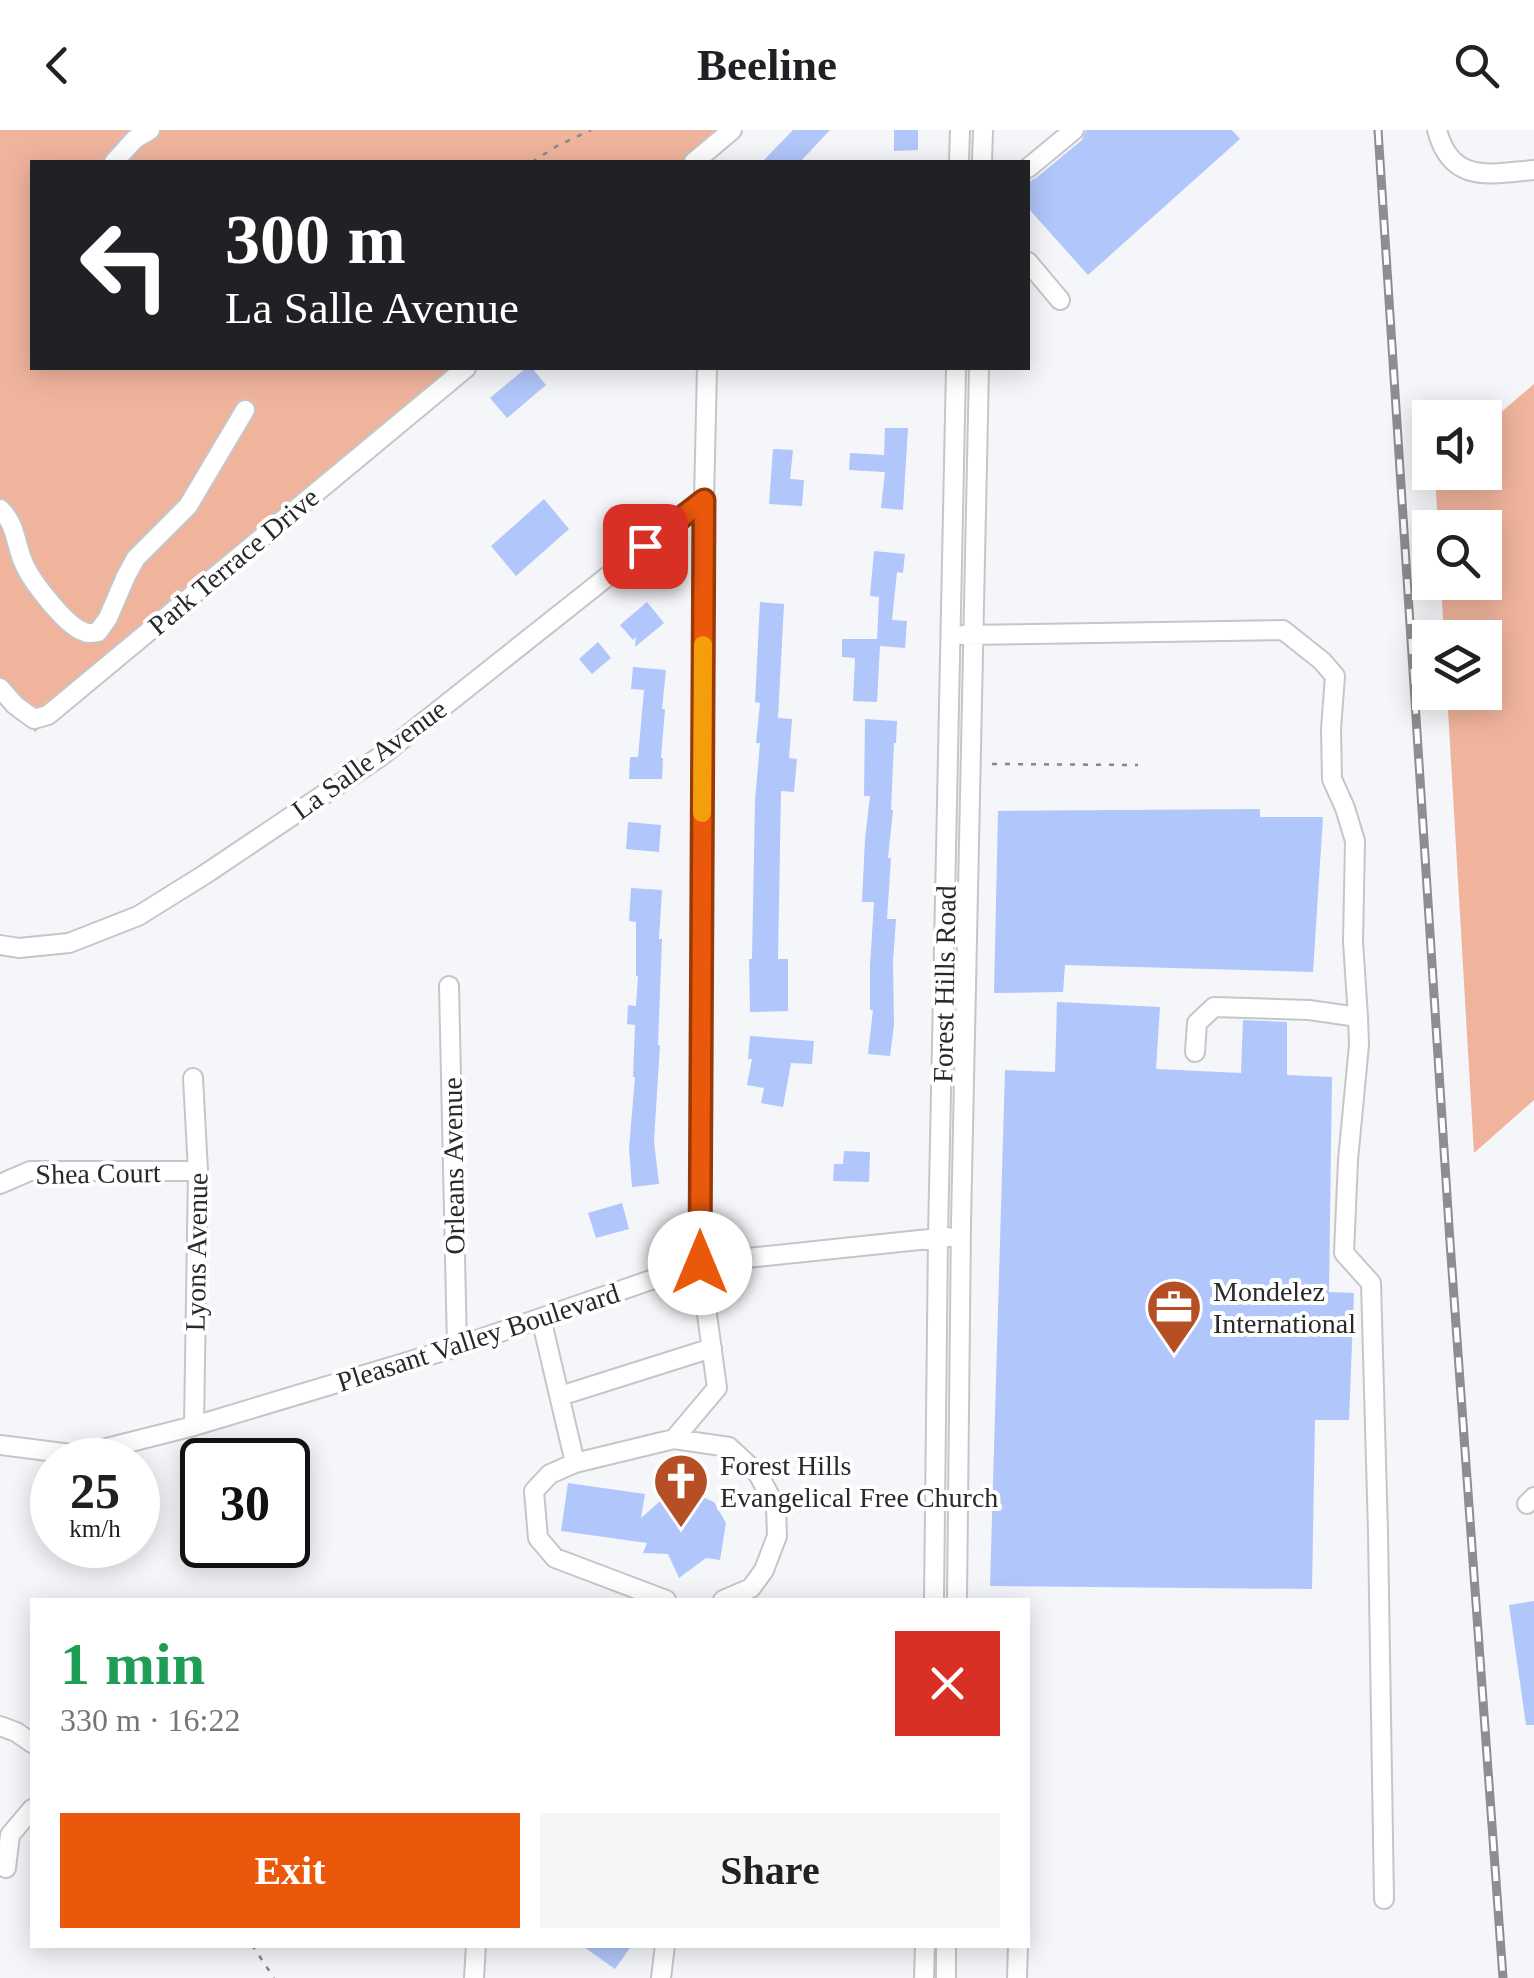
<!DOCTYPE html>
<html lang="en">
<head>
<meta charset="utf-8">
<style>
	:root { --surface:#fff; --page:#f6f6f6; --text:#202124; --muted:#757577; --accent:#ea580c }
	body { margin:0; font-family:"Times New Roman",serif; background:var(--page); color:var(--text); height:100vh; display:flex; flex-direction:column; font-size:38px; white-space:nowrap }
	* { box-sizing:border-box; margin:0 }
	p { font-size:32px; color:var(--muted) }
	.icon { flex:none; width:55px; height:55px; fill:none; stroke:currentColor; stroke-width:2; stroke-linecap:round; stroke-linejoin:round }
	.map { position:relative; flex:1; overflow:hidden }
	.details { position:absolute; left:30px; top:1468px; width:1000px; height:350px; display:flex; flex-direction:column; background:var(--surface); border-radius:0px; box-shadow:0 5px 25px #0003 }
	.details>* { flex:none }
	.top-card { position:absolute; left:30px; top:30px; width:1000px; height:210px; border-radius:0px; box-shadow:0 5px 25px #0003; background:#202124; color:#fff; overflow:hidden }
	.controls { position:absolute; left:1412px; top:270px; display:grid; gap:20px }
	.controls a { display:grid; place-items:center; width:90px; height:90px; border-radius:0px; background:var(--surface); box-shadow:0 5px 25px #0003; font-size:50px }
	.speed { position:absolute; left:30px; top:1308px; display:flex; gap:20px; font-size:50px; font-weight:700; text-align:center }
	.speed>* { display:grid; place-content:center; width:130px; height:130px; border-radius:50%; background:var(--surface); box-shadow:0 5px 25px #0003; line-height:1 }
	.speed small { font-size:25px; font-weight:400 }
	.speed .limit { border:5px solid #111; border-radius:15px; background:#fff; color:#111 }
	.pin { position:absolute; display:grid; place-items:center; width:85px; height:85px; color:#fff; margin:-42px; border-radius:20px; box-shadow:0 5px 15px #0006 }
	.me { position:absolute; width:110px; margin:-55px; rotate:0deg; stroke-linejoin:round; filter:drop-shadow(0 0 8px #0008) }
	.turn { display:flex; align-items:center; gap:35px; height:210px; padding:0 30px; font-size:45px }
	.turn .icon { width:130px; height:130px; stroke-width:2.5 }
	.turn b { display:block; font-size:70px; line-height:85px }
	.round { display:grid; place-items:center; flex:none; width:105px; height:105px; border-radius:0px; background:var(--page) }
	.overview { display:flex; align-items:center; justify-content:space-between; height:170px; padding:0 30px }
	h1 { font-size:60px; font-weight:800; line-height:75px; color:#1e9e55 }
	.cta { display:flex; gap:20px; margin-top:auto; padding:20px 30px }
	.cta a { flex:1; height:115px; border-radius:0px; background:var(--accent); color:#fff; font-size:40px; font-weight:800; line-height:115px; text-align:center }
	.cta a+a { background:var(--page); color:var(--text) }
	header { display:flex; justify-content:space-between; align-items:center; height:130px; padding:0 30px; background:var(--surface); font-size:45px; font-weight:800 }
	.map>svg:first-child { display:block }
	.green { fill:#f0b49d }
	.building { fill:#b1c6fa }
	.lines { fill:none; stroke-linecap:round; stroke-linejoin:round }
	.minor-casing { stroke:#c5c6c9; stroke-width:22 }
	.path { stroke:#868789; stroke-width:2.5; stroke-dasharray:5 8; stroke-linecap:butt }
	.minor { stroke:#fff; stroke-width:18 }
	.rail-casing { stroke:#8d8e90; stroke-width:9 }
	.rail { stroke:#fff; stroke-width:5; stroke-dasharray:15; stroke-linecap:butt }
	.route-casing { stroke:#983908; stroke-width:25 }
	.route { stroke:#ea580c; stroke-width:18 }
	.slow { stroke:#f59e0b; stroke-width:18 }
	.labels { text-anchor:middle; stroke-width:8; stroke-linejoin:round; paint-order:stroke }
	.street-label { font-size:28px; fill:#28292a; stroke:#fff }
	.poi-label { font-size:28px; fill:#28292a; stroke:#fff; text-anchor:start }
</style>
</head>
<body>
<header><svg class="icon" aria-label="back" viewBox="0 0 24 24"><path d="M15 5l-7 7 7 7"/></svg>Beeline<svg class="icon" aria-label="search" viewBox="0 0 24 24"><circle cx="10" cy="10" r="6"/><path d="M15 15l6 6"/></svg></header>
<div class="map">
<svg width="1534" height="1848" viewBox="0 0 1534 1848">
	<rect width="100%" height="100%" fill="#f5f6f9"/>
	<path class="green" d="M0 0H740L702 32H32V238H462L35 602 0 561Z
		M1534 254V970L1474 1023 1447 563 1485 562V508L1444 507 1441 453 1485 452V398L1438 397 1435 343 1485 342V296Z"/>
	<path class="building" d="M793 0H830L800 32H762Z
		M894 0H918V20L894 21Z
		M1086 0H1232L1240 9 1088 145 1028 78V52L1036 48 1082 10Z
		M526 238H532L546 255 507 288 490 268Z
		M885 298H908L903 380 881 378 885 342 849 340 850 323 884 325Z
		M773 319 793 320 790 349 804 350 802 376 769 374Z
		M544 369 569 399 516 446 491 416Z
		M874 421 905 424 903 443 897 442 892 490 907 491 905 518 880 516 877 572 853 571 855 528 842 527V509H877L879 467 870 466Z
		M647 472 664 493 635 517 636 507 633 510 620 495Z
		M760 472 784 474 778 588 792 589 789 628 797 629 794 662 781 661 778 829H788V881L750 882 749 829H752L755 671 760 613H756L760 573 755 572Z
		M598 512 611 528 592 544 579 529Z
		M633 537 666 540 662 579H665L661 628H663L662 649H629L630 627H638L644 560 631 559Z
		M865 589 897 591 896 613H894L891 680H893L888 728H891L887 789H896L893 832 894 895 890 926 868 924 873 880H870V836L874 772H862L865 709 870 666H864Z
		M1260 679V687H1323L1313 842 1065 835 1063 862 994 863 998 681Z
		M628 692 661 695 659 722 626 719Z
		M631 758 662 760 659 809H662L658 915H660L654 1011 659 1054 632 1057 629 1019 635 947H633L635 895 627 894 628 875 636 876 638 846H636V792L629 791Z
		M1057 872 1160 877 1156 939 1241 943 1243 890 1287 892V945L1332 947 1329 1162 1354 1163 1349 1290H1315L1312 1459 990 1456 1005 940 1055 942Z
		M750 906 814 911 812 934 791 933 783 977 761 973 764 958 747 955 752 929H748Z
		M844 1021 870 1022 869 1052 833 1051 834 1034H843Z
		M622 1073 629 1099 596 1108 588 1083Z
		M568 1353 645 1364 641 1388 666 1366 684 1359 714 1372 726 1393 720 1430 706 1428 679 1448 668 1424 643 1423 647 1413 561 1401Z
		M1534 1471V1595H1526L1509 1475Z
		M581 1815H632L615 1839Z"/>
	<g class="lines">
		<g class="minor-casing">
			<path id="minor" d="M1437 0C1451 54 1489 44 1534 40
				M114 32 135 9 150 0
				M694 32 732 0
				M959 32 960 0
				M982 32 983 0
				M1028 38 1074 0
				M1028 132 1060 170
				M0 379C17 394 15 416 25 436 33 453 65 494 82 501 88 504 91 503 98 502L108 488 126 446 136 428 188 376 245 280
				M963 505 1283 500 1322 531 1335 546 1331 599 1332 649 1345 678 1355 711 1353 812 1358 887
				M0 558 15 575 34 589 48 585 466 238
				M0 815 19 818 69 813 138 786 204 745 381 626 704 370
				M449 856 457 1217
				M1195 922 1197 893 1214 877 1309 880 1358 887 1359 915 1348 1030 1344 1123 1371 1153 1378 1402 1384 1769
				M193 948 198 1041 194 1296
				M0 1054 30 1041H198
				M541 1188 575 1333
				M560 1266 712 1218
				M674 1309 717 1258 700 1133 704 370 707 238
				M0 1315 79 1325 194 1296 457 1217 700 1133 948 1107
				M1527 1374 1534 1367
				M666 1470 555 1428 538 1408 534 1361 550 1344 575 1333 674 1309 729 1317 758 1344 776 1377 777 1406 764 1440 751 1458 723 1470
				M934 1470 938 1107 956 238
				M957 1470 961 1093 979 238
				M0 1596 16 1602 32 1613
				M6 1738 10 1705 32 1679
				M474 1848 476 1815
				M661 1848 665 1815
				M924 1848 925 1815
				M946 1848V1815
				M1017 1848 1018 1815"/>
		</g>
		<path class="path" d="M532 32 557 16 591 0
			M992 634 1138 635
			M252 1815 274 1848"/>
		<use href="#minor" class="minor"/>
		<g class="rail-casing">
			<path id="rail" d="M1378 0 1450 1112 1503 1848"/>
		</g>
		<use href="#rail" class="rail"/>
	</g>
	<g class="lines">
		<g class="route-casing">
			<path id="route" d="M645 416 704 370 700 1133"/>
		</g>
		<use href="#route" class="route"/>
		<path class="slow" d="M702 683 703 515"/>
	</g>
	<defs>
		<g id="office-pin" transform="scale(2.875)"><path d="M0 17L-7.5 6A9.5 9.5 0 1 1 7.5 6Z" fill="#b65024" stroke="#fff"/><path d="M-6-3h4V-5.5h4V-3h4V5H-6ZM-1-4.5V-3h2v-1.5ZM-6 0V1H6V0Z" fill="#fff"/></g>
		<g id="church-pin" transform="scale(2.875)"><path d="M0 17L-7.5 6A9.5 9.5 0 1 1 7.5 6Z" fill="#b65024" stroke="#fff"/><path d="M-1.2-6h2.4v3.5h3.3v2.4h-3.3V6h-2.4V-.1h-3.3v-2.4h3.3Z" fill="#fff"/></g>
	</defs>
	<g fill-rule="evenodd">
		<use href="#office-pin" x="1174" y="1177"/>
		<use href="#church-pin" x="681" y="1351"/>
	</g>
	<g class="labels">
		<g class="street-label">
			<text transform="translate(233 431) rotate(-40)" y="10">Park Terrace Drive</text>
			<text transform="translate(369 629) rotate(-36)" y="10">La Salle Avenue</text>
			<text transform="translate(944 854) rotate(-89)" y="10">Forest Hills Road</text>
			<text transform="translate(453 1036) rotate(-91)" y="10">Orleans Avenue</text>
			<text transform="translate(98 1043) rotate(-1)" y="10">Shea Court</text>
			<text transform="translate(196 1122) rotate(-89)" y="10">Lyons Avenue</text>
			<text transform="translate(478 1207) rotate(-18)" y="10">Pleasant Valley Boulevard</text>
		</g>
		<g class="poi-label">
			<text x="1213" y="1171">Mondelez<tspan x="1213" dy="32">International</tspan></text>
			<text x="720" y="1345">Forest Hills<tspan x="720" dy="32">Evangelical Free Church</tspan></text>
		</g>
	</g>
</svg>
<div class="controls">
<a><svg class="icon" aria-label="sound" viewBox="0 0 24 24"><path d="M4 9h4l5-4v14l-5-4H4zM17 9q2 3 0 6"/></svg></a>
<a><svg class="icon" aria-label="search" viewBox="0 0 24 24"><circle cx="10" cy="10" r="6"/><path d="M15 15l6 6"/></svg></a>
<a><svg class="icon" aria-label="layers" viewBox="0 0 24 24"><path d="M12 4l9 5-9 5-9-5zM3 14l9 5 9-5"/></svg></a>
</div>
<div class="speed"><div>25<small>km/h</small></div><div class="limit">30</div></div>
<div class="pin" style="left:645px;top:416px;background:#d93025"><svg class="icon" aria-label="arrive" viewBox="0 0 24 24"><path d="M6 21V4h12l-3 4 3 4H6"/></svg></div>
<svg class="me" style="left:700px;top:1133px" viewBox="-20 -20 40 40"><circle r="19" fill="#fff"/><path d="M0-13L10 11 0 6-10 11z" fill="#ea580c"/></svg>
<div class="top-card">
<div class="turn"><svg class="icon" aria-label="left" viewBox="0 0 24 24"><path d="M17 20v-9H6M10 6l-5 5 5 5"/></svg><div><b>300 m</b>La Salle Avenue</div></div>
</div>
<section class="details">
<div class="overview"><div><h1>1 min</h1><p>330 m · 16:22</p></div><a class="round" style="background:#d93025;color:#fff"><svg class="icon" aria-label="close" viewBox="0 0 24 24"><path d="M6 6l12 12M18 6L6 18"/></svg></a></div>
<div class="cta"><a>Exit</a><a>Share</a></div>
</section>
</div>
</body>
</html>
